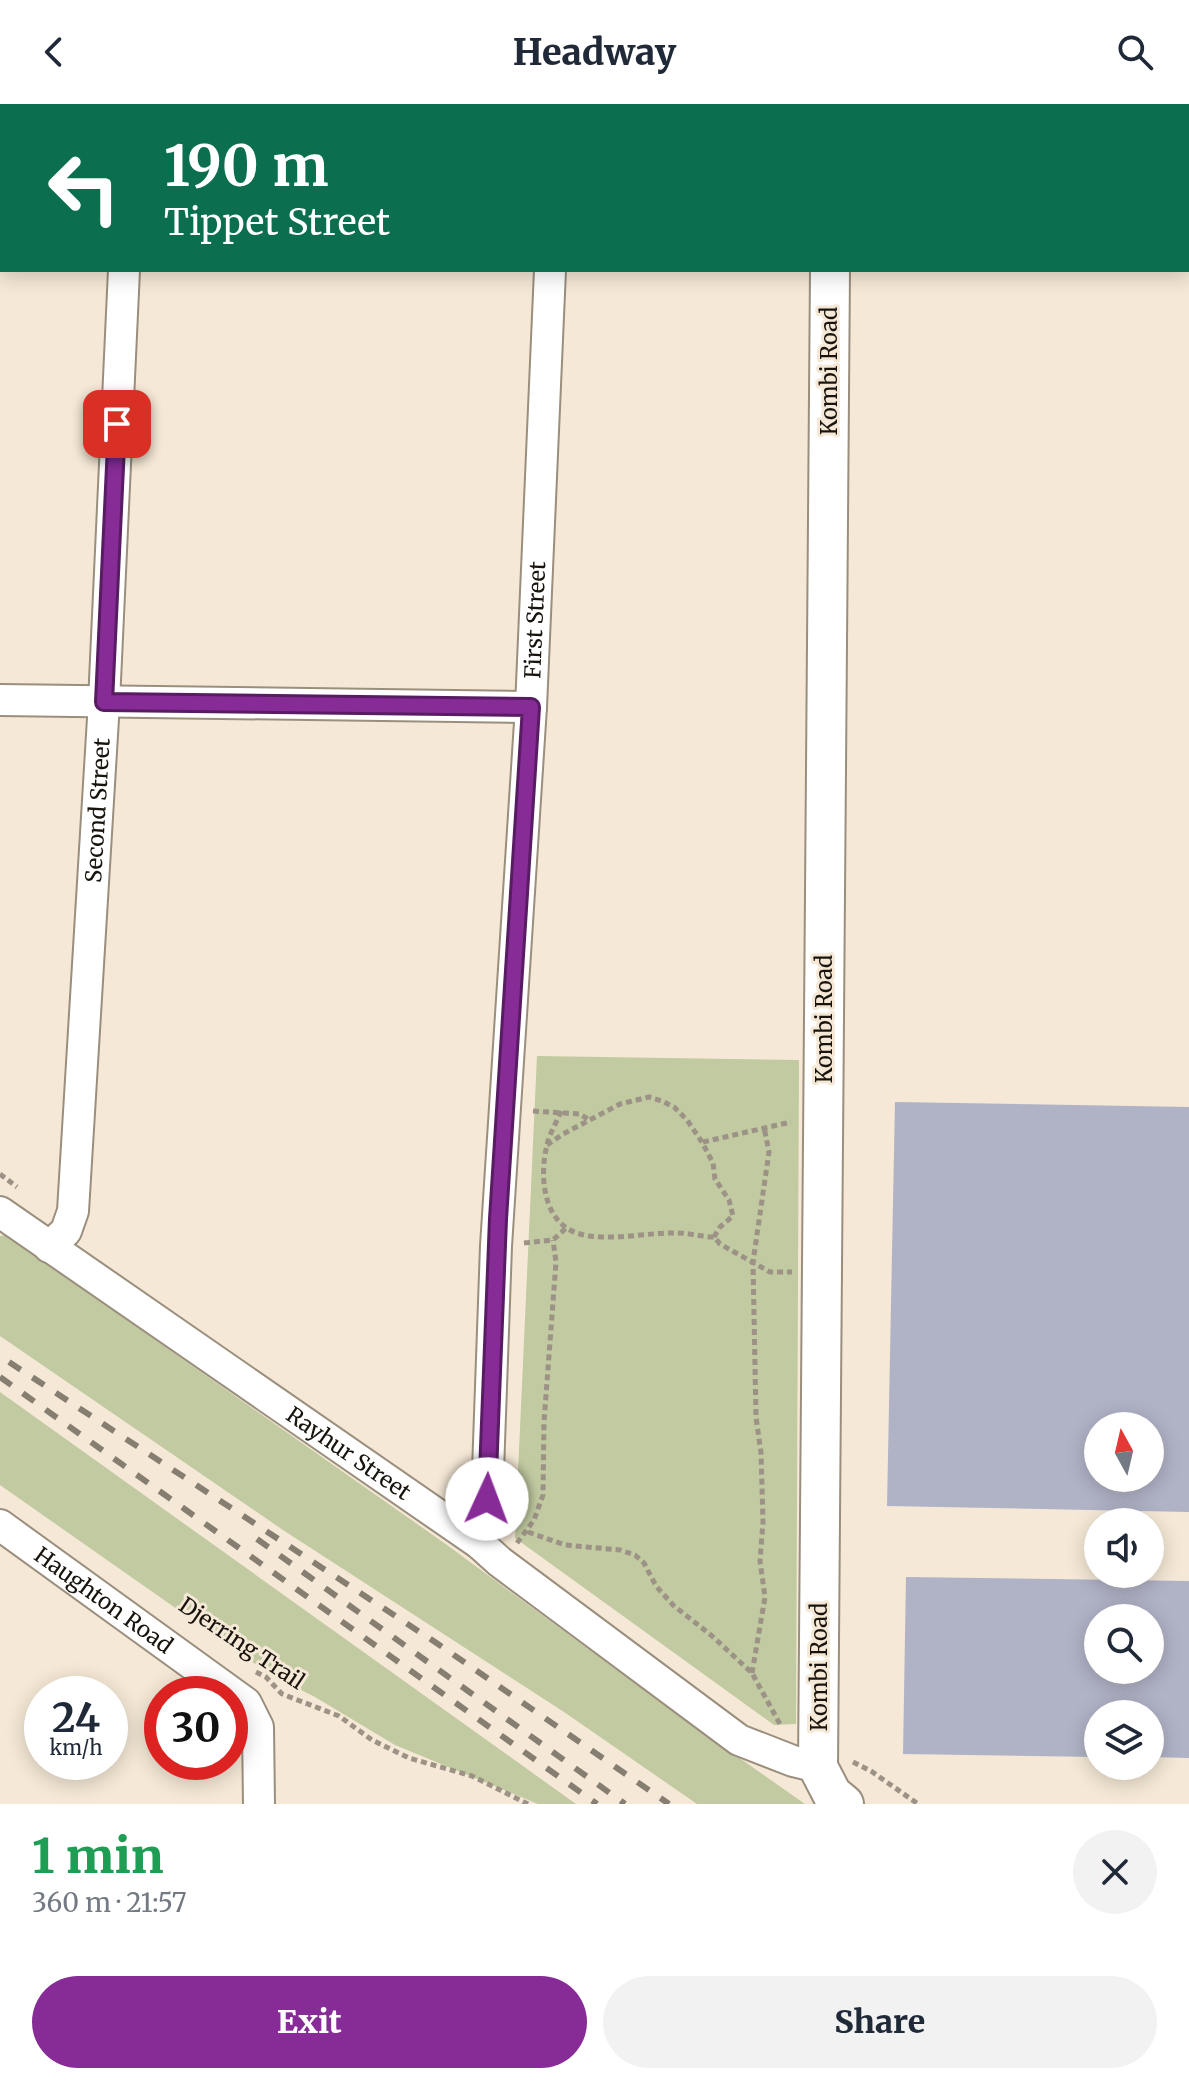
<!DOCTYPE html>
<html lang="en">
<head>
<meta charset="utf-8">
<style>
	:root { --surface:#fff; --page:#f2f2f3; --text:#1f2937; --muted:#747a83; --accent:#872b97 }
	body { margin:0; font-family:Merriweather,serif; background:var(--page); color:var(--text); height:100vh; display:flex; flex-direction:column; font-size:30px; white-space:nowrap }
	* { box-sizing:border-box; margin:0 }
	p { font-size:26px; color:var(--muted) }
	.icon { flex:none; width:44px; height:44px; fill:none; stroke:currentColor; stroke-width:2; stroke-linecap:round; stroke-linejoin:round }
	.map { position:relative; height:1700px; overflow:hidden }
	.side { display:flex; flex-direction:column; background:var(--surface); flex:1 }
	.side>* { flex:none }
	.top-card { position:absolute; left:0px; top:0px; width:1190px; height:168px; box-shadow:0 4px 20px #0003; background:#0b6e4f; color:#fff; overflow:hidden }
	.needle { width:52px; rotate:352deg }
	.controls { position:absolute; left:1084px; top:1308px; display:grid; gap:16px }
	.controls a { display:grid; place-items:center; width:80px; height:80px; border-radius:50%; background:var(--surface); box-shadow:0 4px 20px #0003; font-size:40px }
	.speed { position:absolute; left:24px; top:1572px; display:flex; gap:16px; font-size:40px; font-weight:700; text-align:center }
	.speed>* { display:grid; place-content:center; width:104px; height:104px; border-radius:50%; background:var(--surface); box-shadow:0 4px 20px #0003; line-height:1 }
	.speed small { font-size:20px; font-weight:400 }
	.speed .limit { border:12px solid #d22; background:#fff; color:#111 }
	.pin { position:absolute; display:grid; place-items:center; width:68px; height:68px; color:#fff; margin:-34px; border-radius:16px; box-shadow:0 4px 12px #0006 }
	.me { position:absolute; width:88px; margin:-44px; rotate:2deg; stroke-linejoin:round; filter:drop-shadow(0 0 6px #0008) }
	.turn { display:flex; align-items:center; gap:28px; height:168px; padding:0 32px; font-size:36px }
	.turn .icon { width:104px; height:104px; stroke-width:2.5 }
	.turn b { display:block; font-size:56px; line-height:68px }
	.round { display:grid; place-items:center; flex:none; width:84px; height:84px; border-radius:42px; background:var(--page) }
	.headline { display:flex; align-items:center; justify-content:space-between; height:136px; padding:0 32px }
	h1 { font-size:48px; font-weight:800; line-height:60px; color:#1e9e55 }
	.action { display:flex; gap:16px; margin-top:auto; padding:16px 32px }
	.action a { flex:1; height:92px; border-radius:48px; background:var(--accent); color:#fff; font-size:32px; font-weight:800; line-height:92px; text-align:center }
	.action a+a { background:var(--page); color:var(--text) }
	header { display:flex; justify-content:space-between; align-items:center; height:104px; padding:0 32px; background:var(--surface); font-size:36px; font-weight:800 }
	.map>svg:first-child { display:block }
	.green { fill:#c1caa1 }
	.building { fill:#b0b2c6; fill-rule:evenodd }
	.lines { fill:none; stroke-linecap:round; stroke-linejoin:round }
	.minor-casing { stroke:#9a8e7d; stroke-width:34 }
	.major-casing { stroke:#9a8e7d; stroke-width:42 }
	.path { stroke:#9c9285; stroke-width:5; stroke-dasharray:6 4; stroke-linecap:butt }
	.minor { stroke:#fff; stroke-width:30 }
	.major { stroke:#fff; stroke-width:38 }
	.rail { stroke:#877e72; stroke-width:6; stroke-dasharray:14 14; stroke-linecap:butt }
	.route-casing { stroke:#581c62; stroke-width:20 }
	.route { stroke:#872b97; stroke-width:14 }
	.labels { text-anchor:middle; stroke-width:6; stroke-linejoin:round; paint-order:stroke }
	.street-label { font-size:22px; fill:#18140d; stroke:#f5e8d6 }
</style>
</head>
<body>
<header><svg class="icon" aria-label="back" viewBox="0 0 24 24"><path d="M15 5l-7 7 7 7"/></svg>Headway<svg class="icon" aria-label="search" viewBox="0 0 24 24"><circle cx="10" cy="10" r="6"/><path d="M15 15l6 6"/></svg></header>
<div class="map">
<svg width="1189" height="1700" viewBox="0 0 1189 1700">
	<rect width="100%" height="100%" fill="#f5e8d6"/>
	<path class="green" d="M537 952 799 956 796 1620 774 1621 515 1434Z
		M6 1131 447 1441 671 1606 805 1700H697L564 1608 283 1426 0 1232V1132Z
		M0 1288 576 1700H538L395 1641 315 1593 271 1571 0 1381Z"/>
	<path class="building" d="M895 998 1189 1003V1408L887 1402ZM1098 1322H1150V1374H1098Z
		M906 1473 1189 1477V1654L1150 1653V1610H1098V1653L903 1650ZM1098 1514H1150V1566H1098Z"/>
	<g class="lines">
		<g class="minor-casing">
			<g id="minor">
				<path d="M131 2V0"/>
				<path d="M558 2V0"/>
				<path d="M0 596 531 603"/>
				<path id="s1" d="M0 1108 480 1440 500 1458 739 1636 793 1657 818 1663"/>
				<path id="s2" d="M49 1143 66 1127 73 1107 104 598 124 166"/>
				<path id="s3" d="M0 1421 246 1599 258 1623 259 1700"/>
				<path id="s4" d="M480 1440 487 1395 496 1142 531 603 550 166"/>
			</g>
		</g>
		<g class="major-casing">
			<path id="major" d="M832 2V0
				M830 166 818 1663 832 1690 844 1700"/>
		</g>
		<path class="path" d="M533 1007 580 1010 589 1016
			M561 1007C557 1018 549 1030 547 1041 539 1073 543 1120 580 1130 608 1138 648 1128 678 1129 690 1129 702 1133 714 1133L720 1140 770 1168H792
			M703 1038 791 1018
			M547 1041 563 1030 620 1000 649 993 662 997 674 1003 687 1016 702 1038 713 1059 715 1075 729 1096 733 1112 720 1123 714 1133
			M0 1070 17 1083
			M524 1139 553 1136 566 1124
			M528 1428 565 1441 620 1446 635 1451 644 1459 656 1482 673 1501 712 1532 752 1569 781 1622
			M517 1439 534 1416 543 1391 544 1318 556 1158 553 1136
			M256 1568 266 1573 282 1590 339 1612 372 1636 409 1654 472 1672 528 1700
			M752 1569 765 1493 760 1457 763 1418 761 1349 756 1313 753 1158 769 1048 764 1023
			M853 1658 871 1667 918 1700"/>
		<use href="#minor" class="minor"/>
		<use href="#major" class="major"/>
		<path class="rail" d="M9 1258 438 1540 669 1700
			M0 1273 597 1700
			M257 1435 625 1700"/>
	</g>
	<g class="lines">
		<g class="route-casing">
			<path id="route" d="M117 320 104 598 531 603 498 1115 487 1395"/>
		</g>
		<use href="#route" class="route"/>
	</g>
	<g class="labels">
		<g class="street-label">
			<text transform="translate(829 267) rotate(-90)" y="8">Kombi Road</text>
			<text dy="8" stroke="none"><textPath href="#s4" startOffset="926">First Street</textPath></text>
			<text dy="8" stroke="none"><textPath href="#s2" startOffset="446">Second Street</textPath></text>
			<text transform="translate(824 915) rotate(-90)" y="8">Kombi Road</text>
			<text dy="8" stroke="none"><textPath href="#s1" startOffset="424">Rayhur Street</textPath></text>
			<text dy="8" stroke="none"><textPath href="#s3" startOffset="128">Haughton Road</textPath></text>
			<text transform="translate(242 1539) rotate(34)" y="8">Djerring Trail</text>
			<text transform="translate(819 1563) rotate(-90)" y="8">Kombi Road</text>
		</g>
	</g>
</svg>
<div class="controls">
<a><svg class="needle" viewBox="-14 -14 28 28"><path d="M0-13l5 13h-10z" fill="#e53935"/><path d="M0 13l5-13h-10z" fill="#747a83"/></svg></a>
<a><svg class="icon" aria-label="sound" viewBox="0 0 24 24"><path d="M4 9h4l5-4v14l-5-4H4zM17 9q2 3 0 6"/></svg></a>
<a><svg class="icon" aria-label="search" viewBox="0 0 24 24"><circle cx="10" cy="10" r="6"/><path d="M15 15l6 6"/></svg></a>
<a><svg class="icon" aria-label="layers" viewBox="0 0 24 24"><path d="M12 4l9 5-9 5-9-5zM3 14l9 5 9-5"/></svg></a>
</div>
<div class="speed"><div>24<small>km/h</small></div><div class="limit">30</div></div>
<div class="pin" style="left:117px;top:320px;background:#d93025"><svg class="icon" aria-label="arrive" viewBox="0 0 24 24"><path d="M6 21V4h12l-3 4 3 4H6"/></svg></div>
<svg class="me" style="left:487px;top:1395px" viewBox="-20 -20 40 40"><circle r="19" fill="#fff"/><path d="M0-13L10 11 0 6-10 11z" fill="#872b97"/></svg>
<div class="top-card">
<div class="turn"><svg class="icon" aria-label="left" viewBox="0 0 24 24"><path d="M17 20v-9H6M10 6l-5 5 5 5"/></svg><div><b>190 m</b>Tippet Street</div></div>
</div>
</div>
<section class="side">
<div class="headline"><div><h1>1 min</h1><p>360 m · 21:57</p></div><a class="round"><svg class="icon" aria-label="close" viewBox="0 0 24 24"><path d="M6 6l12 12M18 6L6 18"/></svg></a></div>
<div class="action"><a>Exit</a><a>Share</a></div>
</section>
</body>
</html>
